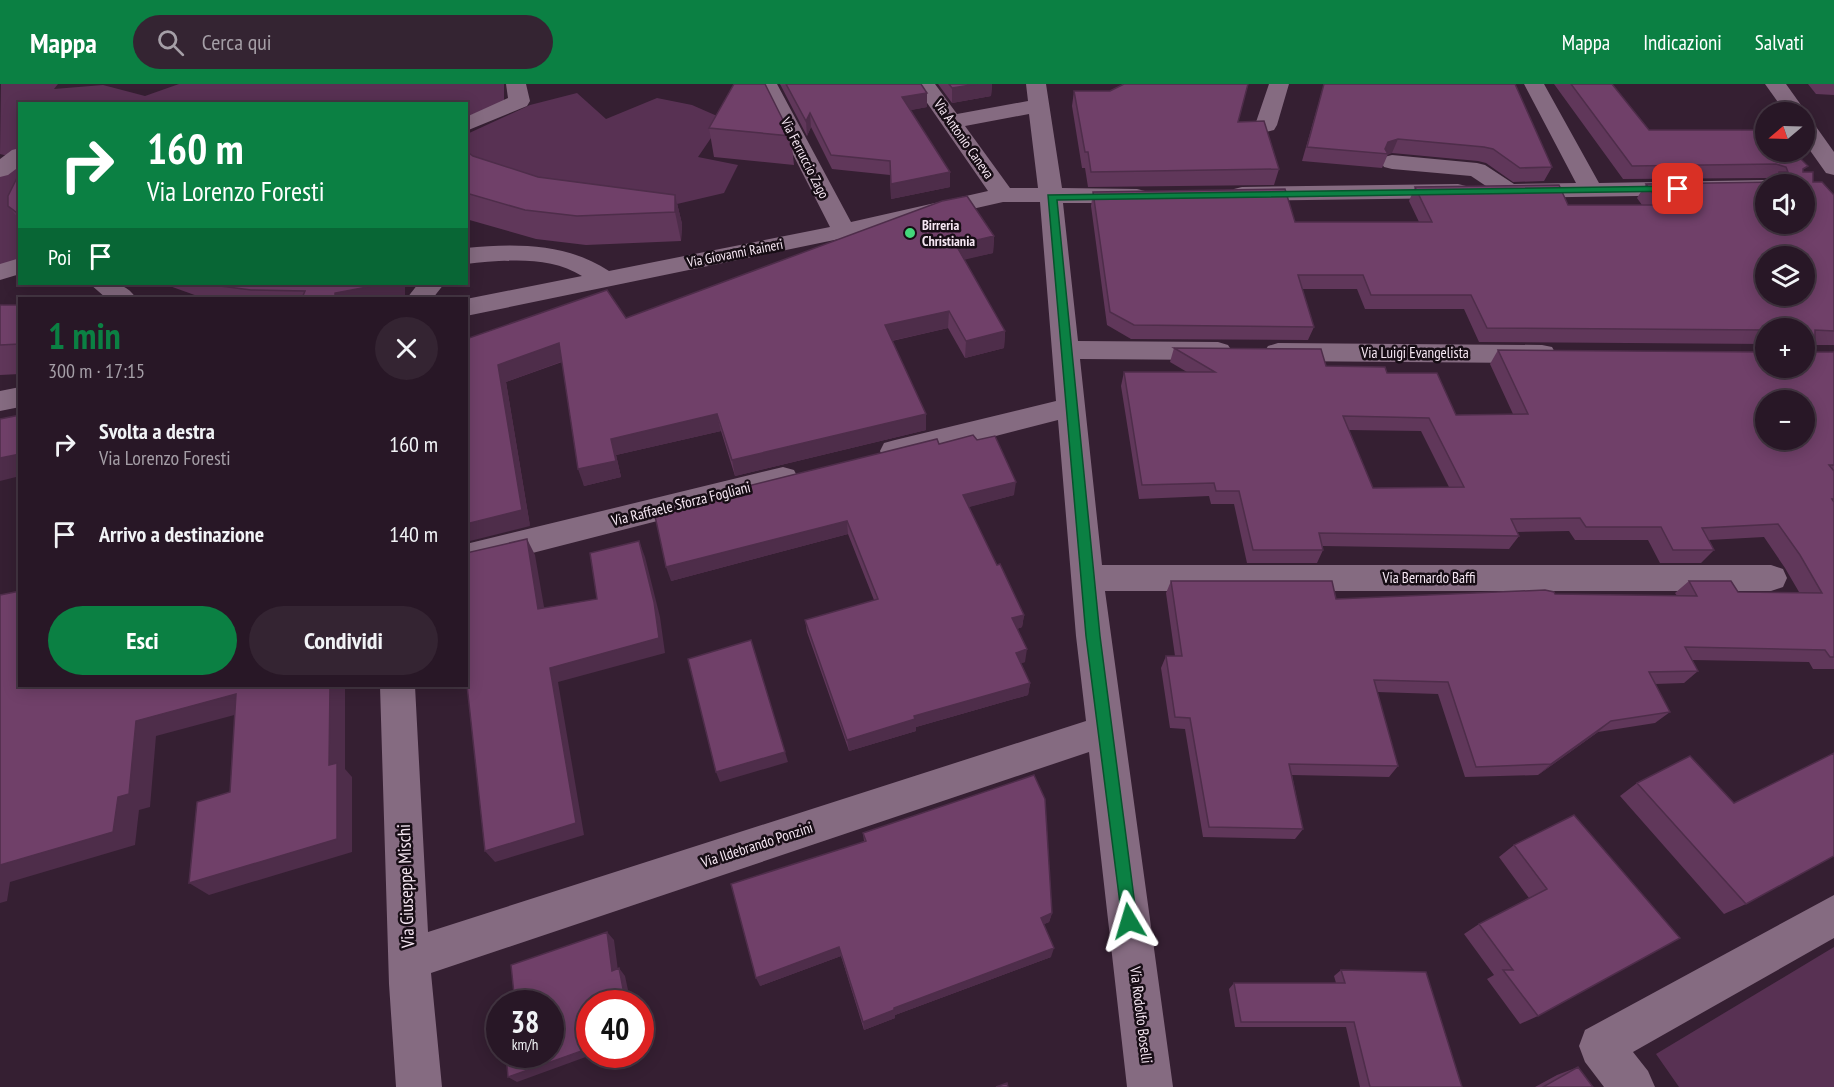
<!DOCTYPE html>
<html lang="it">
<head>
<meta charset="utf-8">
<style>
	:root { --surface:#281726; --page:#342432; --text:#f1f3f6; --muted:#a59fa7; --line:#443643; --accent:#0b8043 }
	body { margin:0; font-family:"PT Sans Narrow",sans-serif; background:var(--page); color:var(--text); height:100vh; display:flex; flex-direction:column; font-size:22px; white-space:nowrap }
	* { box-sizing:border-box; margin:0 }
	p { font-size:20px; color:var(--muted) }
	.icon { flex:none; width:33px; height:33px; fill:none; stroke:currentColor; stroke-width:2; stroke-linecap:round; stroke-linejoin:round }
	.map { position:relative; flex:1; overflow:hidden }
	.details { position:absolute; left:18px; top:213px; width:450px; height:390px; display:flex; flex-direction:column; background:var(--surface); border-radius:0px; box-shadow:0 3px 15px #0003,0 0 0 2px var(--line) }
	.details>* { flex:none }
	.guide { position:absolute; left:18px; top:18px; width:450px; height:183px; border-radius:0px; box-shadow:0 3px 15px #0003,0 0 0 2px var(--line); background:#0b8043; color:#fff; overflow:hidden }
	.needle { width:39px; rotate:251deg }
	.controls { position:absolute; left:1755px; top:18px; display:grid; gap:12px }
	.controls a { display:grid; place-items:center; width:60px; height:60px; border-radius:50%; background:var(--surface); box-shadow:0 3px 15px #0003,0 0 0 2px var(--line); font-size:30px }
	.speed { position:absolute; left:486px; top:906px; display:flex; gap:12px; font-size:30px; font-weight:700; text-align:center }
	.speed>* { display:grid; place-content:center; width:78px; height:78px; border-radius:50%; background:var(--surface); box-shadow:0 3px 15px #0003,0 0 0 2px var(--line); line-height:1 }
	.speed small { font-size:15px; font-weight:400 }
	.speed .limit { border:9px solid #d22; background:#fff; color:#111 }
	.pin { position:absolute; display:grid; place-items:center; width:51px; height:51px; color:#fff; margin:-26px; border-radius:12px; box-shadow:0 3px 9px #0006 }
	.me { position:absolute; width:66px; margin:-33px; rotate:353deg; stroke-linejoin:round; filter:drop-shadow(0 0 4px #0008) }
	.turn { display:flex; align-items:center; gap:21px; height:126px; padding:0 30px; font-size:27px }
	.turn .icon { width:78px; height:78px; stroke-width:2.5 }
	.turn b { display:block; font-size:42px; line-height:51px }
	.then { display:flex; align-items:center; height:57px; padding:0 30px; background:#0003; gap:12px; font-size:22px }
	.round { display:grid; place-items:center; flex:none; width:63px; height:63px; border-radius:32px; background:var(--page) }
	.overview { display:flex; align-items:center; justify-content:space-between; height:102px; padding:0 30px }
	h1 { font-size:36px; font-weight:800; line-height:45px; color:var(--accent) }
	.action { display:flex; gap:12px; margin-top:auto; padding:12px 30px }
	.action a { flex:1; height:69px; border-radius:36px; background:var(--accent); color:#fff; font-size:24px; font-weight:800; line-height:69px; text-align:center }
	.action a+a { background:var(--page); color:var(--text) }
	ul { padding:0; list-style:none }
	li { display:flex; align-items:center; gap:18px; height:90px; padding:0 30px }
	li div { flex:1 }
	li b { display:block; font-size:22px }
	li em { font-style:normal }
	header { display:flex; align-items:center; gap:36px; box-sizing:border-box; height:84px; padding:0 30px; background:var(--accent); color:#fff }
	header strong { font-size:28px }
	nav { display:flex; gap:33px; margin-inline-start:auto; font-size:21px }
	.search { width:420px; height:54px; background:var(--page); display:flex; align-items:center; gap:15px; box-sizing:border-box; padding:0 21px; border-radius:33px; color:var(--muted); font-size:22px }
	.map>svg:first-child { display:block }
	.green { fill:#583153 }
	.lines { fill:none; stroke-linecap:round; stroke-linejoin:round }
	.minor { fill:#856b81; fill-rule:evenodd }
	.wall { fill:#60375a; fill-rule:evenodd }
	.shaded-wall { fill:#4e2d4a }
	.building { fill:#704069; stroke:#4e2d4a; stroke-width:1.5; fill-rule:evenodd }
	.route { fill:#0b8043; stroke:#07532c; stroke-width:1.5 }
	.poi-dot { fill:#44d77b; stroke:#170d15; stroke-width:2 }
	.labels { text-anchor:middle; stroke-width:5; stroke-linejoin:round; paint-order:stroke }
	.far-street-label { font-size:14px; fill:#f6e7f3; stroke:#170d15 }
	.far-poi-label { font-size:14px; font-weight:bold; fill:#f6e7f3; stroke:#170d15; text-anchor:start }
	.street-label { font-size:15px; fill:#f6e7f3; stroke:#170d15 }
	.near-street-label { font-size:18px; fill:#f6e7f3; stroke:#170d15 }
</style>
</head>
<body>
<header>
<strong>Mappa</strong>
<div class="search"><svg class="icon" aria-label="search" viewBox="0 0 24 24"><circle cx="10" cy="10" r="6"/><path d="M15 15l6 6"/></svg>Cerca qui</div>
<nav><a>Mappa</a><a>Indicazioni</a><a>Salvati</a></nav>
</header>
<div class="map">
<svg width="1834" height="1003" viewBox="0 0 1834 1003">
	<rect width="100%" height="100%" fill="#351f32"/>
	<path class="green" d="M1 0H58L54 5 103 1 145 12 179 0H504V17L467 33 466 20H20L19 69 12 73 0 70Z
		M577 9 606 35 657 14 692 21 724 35 698 73 738 81 724 109 677 120 601 122 467 75V50L530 21Z
		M19 74V177L0 183V91Z
		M1834 863V1003H1679L1656 970Z"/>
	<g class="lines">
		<path class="minor" d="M506 0H526L530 17 527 22 466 47V33L508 14Z
			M757 0H777L851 138 988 107 914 0H935L957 30 1028 17 1026 0H1046L1062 104 1137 105 1145 107 1149 112 1145 117 1137 119H1063L1078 257 1218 258 1228 261 1232 267 1228 273 1218 276 1080 275 1102 481H1771L1783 485 1787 494 1783 503 1771 507H1105L1173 1003H1127L1089 668 431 889 442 1003H396L389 900 380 602H415L428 848 1086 637 1076 552 1058 336 895 378 884 375 880 367 884 359 895 356 1056 317 1040 118H1003L844 154 466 232V215L582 192C549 171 504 176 466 180V164C515 159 567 159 609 187L830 143ZM1029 30 1038 104H1010L965 42Z
			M1269 0H1289L1277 41 1274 46 1266 48 1258 46 1255 41Z
			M1524 0H1544L1599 99 1766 96 1776 100H1766V110L1509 114 1501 112 1471 92 1392 85 1384 83 1381 78 1384 73 1392 71 1477 79 1485 81 1514 100 1576 99Z
			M1765 0H1786L1806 28 1804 30 1785 28Z
			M1804 36 1812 37 1834 68V91L1826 89 1804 58Z
			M20 64V82L8 91 0 93V75L12 66Z
			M1458 100 1466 102 1470 107 1466 112 1458 114 1242 117 1234 115 1230 110 1234 105 1242 103Z
			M20 174V190L0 196V180Z
			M90 200C108 198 125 197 136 214H106Z
			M418 200H444L433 214H407Z
			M1278 259 1542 261 1552 263 1556 270 1552 277 1542 279 1278 277 1268 274 1264 268 1268 262Z
			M20 303V323L0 327V307Z
			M783 383 794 386 798 394 794 402 466 486V460Z
			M1834 811V854L1633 968 1648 987 1655 1003H1604L1585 978 1579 962 1585 946Z"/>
	</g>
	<path class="wall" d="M780 0H921L927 9V23L910 26 950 88V103L891 115 890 91 832 85 811 43 807 52Z
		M938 0H992L991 12 952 19Z
		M1324 0H1515L1552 83 1544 97 1513 98 1486 79 1478 77 1392 69 1388 70 1382 84 1302 77Z
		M1554 0H1612L1649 46H1766L1813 98 1834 111V261H1815V268H1834V585H1813L1809 578 1692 576 1698 587 1684 599 1655 600 1670 628 1655 639 1598 648 1538 691 1465 693 1438 610 1377 608 1398 682 1389 693 1292 691 1303 745 1295 755 1203 753 1185 645 1170 644 1161 584 1166 572H1175L1166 509 1171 497 1336 515 1555 510 1677 512 1675 509 1689 497 1738 508H1799L1785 484 1764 453 1709 456 1714 466 1701 479H1660L1648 456H1575L1569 447 1517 448 1519 452 1509 465 1323 462V466L1317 479H1247L1234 420H1211L1209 412 1139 415 1121 302 1124 288H1187L1170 278 1174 264 1387 289 1456 331 1513 330 1490 280 1498 266 1766 284 1804 244H1766V260L1479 258 1464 225H1365L1357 205H1302L1314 243 1308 256 1131 255 1107 241 1091 122 1093 108 1295 138H1419L1409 117 1415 103 1568 121H1642L1637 114 1646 100 1771 98 1773 96 1766 94 1623 95ZM1349 346 1421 347 1449 403 1373 404Z
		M1808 0H1834V11L1816 10Z
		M1074 7 1238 38 1279 85 1274 101 1088 103 1085 84H1082L1072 22Z
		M709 44 791 52 794 81 714 73Z
		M466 67 473 72 538 93 675 111 682 140 681 157 586 161 536 155 466 135Z
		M20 88V136L8 122Z
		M994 152 993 169 964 175 1005 247 1004 264 965 274 948 244 892 257 926 346 735 392 721 347 616 371 621 393 584 402 562 278 506 298 530 442 466 255 626 234Z
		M164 200H405V214H203Z
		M0 221H20V290L0 291Z
		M939 360 1014 411 968 423 997 481 1024 531 1022 543 1017 545 1025 578 1021 579 1030 599 1028 611 916 643V647L849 667 807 548 805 536 874 516 848 450 671 497 742 410 740 404Z
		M1637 699 1746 820 1724 830 1620 712Z
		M1574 731 1538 932 1520 940 1487 895 1494 891 1464 850 1479 840 1529 814 1499 773 1514 761Z
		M863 749 1052 829 1049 838 1044 840 1051 873 895 931V934L864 946 841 872 760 902 864 757Z
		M1341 886 1462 1003H1360L1346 943H1235L1229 905 1234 899H1336L1334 892Z
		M1578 983 1593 1003H1535L1557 991Z"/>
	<path class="shaded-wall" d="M977 0H992L991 12 952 19V4Z
		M927 9V23L902 28V13Z
		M810 29 811 43 807 52 806 37Z
		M1398 55 1392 69 1387 70H1383L1388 58Z
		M950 88V103L891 115V100Z
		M675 111 682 140 681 157 675 128Z
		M994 152 993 169 955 178 956 161Z
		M383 200H405V214H335V209Z
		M949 227 948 244 886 258 885 241Z
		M1005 247 1004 264 965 274 966 257Z
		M559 259 566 276 506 298 530 442 466 458V440L498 281Z
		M717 330 721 347 616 371 621 393 584 402 578 385 611 355Z
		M926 330V346L735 392 732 376Z
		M20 370V392L0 397V374Z
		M1016 398 1014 411 962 425 963 411Z
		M847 437 848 450 671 497 666 483Z
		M527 455 535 471 547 540 538 525Z
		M639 457 645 473 660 533 665 569 558 598 584 751 495 778 485 767 550 584Z
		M1024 531 1022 543 1011 547 1012 534Z
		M1027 565 1025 578 1014 581 1016 569Z
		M1030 599 1028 611 916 643V647L849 667 847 656 914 632Z
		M330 602H345V685L352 693V768L209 811 189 799 329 681Z
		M236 610 253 626 156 652 150 723 139 726 135 761 10 798 7 817 0 819V781L136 637Z
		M1611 637 1598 648 1538 691 1551 680Z
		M785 668 788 678 720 698 716 688Z
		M1052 829 1049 838 1038 843 1041 834Z
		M607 848 614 856 619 894 612 887Z
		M839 863 841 872 760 902 756 894Z
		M1054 864 1051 873 895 931V934L864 946 863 938 894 924Z
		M619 884 625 892 631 920H626Z
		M590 964V970H594L517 998 508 993Z"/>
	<path class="building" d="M734 0H765L791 52 709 44Z
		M786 0H921L927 9 902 13 950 88 891 100 890 77 831 71 810 29 806 37Z
		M949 0H977L952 4Z
		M1124 0H1248L1238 38 1264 37 1279 85 1091 88 1088 68H1085L1074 7H1110Z
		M1324 0H1515L1552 83 1520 84 1493 65 1484 63 1398 55 1388 58 1385 65 1388 70 1307 63Z
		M1571 0H1612L1649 46H1766V68H1794L1808 82 1803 85V88H1813V98H1822L1834 111V247L1815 246V268H1834V381H1829L1834 387V415H1832L1834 418V573H1830L1825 566 1685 563 1698 587 1649 588 1670 628 1611 637 1551 680 1476 683 1448 598 1374 596 1398 682 1289 680 1303 745 1209 743 1190 634 1175 633 1166 572H1182L1171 497H1332L1336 515 1545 506 1554 508 1555 510 1697 512 1689 497H1731L1738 508 1822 509 1800 471 1778 440 1702 444 1714 466H1673L1661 443H1586L1580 434 1511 435 1519 452 1319 449 1323 466H1253L1239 407H1216L1214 399 1142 401 1124 288H1215L1174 264 1321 265 1326 282 1385 283 1387 289H1437L1456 331 1528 330 1498 266 1766 268V284H1804V244H1766V246L1487 244 1471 211H1371L1363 191H1298L1314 243 1134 241 1110 228 1093 108 1285 105 1295 138H1432L1415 103 1559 101 1568 121H1661L1646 100 1777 98 1779 88H1788L1786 83 1776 80 1632 82ZM1766 100H1804V140H1766ZM1766 172H1804V212H1766ZM1766 316H1804V356H1766ZM1343 332 1429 334 1464 403 1373 404Z
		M466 67 473 72 538 93 675 111V128L577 132 525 126 466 109Z
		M20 88V131L8 122V112Z
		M967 112 994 152 956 161 1005 247 966 257 949 227 885 241 926 330 732 376 717 330 611 355 616 377 578 385 559 259 498 281 522 426 466 440V255L607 206 626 234 942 117Z
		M205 200H383L335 209V214H302L305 207 251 206Z
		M0 221H20V260L0 261Z
		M20 331V370L0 374V335Z
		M973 351 977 356 995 352 1016 398 963 411 997 481 1000 480 1024 531 1012 534 1027 565 1016 569 1030 599 914 632 915 635 847 656 805 536 878 515 847 437 666 483 655 432 742 410 740 404 937 355 939 360Z
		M527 455 538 525 597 515 590 469 639 457 654 518 659 554 550 584 576 739 485 767 466 592V469Z
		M20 507V602H330L329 681 337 679V755L189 799 197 718 230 708 236 610 136 637 129 710 118 713 113 748 0 781V511Z
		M751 556 785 668 716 688 688 575Z
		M1834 669V772L1746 820 1637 699 1690 672 1734 719Z
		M1034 691 1045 715 1052 829 1041 834 1054 864 894 924V926L863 938 839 863 756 894 731 800 866 757 863 749Z
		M1574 731 1680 854 1538 932 1503 886H1513L1479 840 1547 805 1514 761Z
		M607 848 612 887 619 884 626 920H590V964L508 993 506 970H550V920H515L511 881Z
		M1341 886 1426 888 1462 1003H1370L1354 938H1241L1234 899H1345Z
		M1578 983 1593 1003H1543Z
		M1007 999 1008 1003H996Z"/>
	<path class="route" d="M1678 102H1682V107L1057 116 1100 552 1137 837 1135 843 1129 846 1123 843 1086 552 1048 111Z"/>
	<circle class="poi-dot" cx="910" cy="149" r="6"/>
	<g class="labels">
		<g class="far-street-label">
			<text transform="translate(964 55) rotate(55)" y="5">Via Antonio Caneva</text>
			<text transform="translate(805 74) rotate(63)" y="5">Via Ferruccio Zago</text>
			<text transform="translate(735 169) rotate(-11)" y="5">Via Giovanni Raineri</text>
		</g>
		<g class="far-poi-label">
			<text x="922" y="146">Birreria<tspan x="922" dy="16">Christiania</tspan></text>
		</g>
		<g class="street-label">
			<text x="1415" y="274">Via Luigi Evangelista</text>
			<text transform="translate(681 420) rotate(-14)" y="5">Via Raffaele Sforza Fogliani</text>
			<text x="1429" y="499">Via Bernardo Baffi</text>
			<text transform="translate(757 761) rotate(-18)" y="5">Via Ildebrando Ponzini</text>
			<text transform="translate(1141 931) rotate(83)" y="5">Via Rodolfo Boselli</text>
		</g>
		<g class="near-street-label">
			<text transform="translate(406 802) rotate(-92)" y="6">Via Giuseppe Mischi</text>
		</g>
	</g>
</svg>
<div class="controls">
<a><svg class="needle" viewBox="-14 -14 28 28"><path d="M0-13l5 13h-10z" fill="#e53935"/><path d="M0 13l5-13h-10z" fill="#a59fa7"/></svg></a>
<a><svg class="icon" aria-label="sound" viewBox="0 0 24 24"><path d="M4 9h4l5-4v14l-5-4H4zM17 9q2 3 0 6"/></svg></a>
<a><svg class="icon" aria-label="layers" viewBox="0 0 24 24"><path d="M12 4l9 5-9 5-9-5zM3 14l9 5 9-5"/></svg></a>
<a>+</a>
<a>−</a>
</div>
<div class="speed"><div>38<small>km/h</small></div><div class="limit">40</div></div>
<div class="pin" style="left:1678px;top:105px;background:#d93025"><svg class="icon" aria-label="arrive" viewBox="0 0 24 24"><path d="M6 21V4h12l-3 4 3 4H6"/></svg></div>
<svg class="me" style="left:1129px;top:837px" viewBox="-20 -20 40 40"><path d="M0-17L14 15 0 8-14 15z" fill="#0b8043" stroke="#fff" stroke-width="4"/></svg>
<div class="guide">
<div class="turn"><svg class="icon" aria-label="right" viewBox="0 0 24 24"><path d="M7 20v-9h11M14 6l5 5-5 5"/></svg><div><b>160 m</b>Via Lorenzo Foresti</div></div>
<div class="then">Poi<svg class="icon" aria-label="arrive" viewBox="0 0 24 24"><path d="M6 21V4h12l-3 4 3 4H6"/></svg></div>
</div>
<section class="details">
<div class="overview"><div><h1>1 min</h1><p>300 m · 17:15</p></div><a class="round"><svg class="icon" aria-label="close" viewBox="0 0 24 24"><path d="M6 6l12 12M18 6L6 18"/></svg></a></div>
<ul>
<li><svg class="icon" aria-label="right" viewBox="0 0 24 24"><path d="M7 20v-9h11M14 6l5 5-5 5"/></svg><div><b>Svolta a destra</b><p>Via Lorenzo Foresti</p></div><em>160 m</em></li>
<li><svg class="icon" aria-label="arrive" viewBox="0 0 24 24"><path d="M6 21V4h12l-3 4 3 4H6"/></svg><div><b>Arrivo a destinazione</b></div><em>140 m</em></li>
</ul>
<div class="action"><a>Esci</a><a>Condividi</a></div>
</section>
</div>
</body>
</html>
